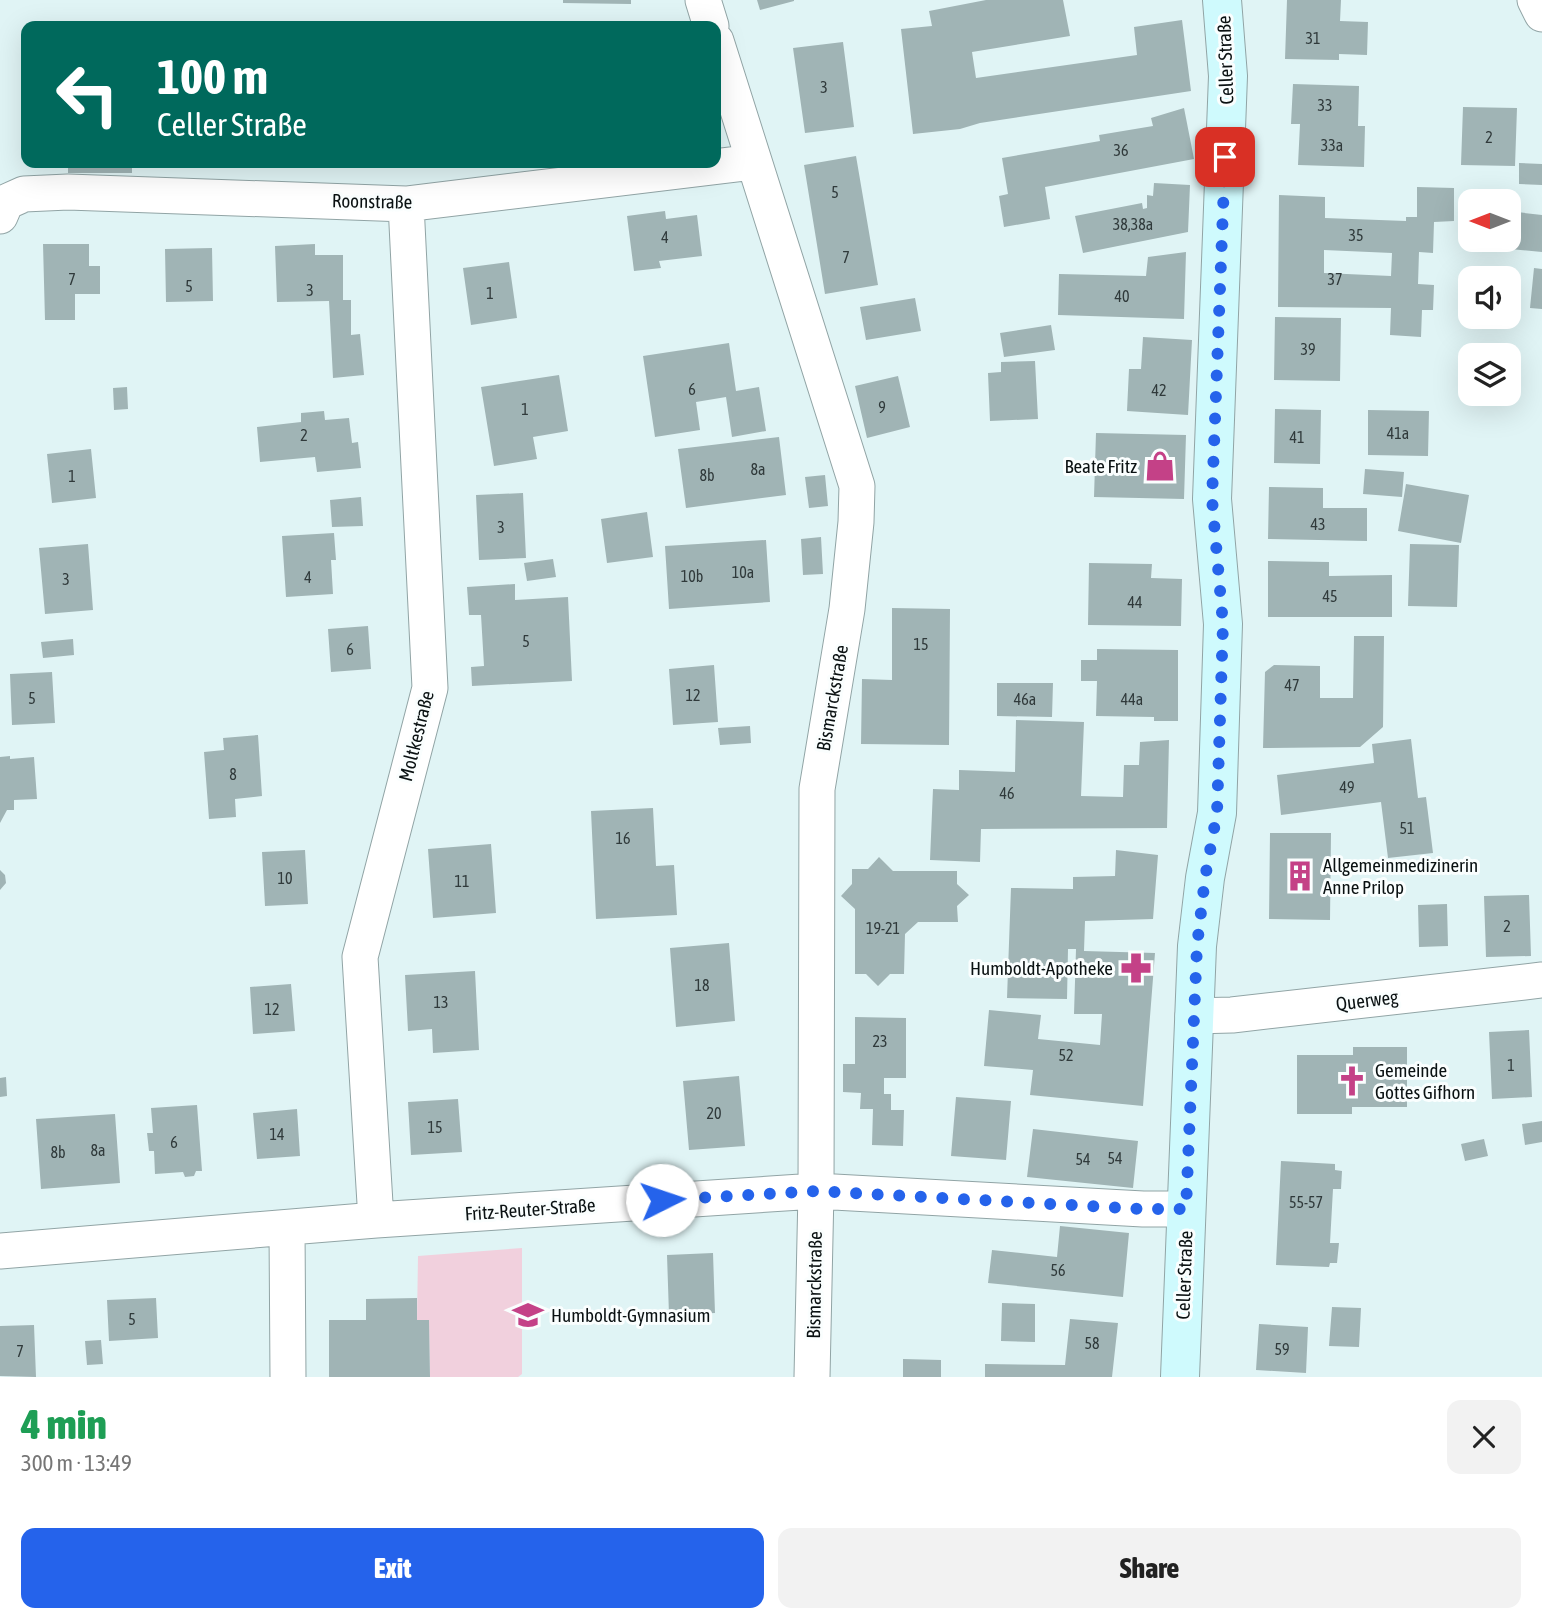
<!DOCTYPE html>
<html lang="en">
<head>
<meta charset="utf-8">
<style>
	:root { --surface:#fff; --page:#f2f2f2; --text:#222; --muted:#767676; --accent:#2563eb }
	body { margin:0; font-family:"Asap Condensed",sans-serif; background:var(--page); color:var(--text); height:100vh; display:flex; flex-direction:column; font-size:26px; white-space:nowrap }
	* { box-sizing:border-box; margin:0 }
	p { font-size:23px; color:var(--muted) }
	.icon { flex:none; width:38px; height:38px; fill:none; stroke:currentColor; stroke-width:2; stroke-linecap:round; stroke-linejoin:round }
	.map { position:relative; height:1377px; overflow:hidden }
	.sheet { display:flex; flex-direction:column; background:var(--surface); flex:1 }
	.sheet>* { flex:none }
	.top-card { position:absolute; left:21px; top:21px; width:700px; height:147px; border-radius:14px; box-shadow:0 7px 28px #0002; background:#00695c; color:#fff; overflow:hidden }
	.needle { width:46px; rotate:270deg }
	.tools { position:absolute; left:1458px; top:189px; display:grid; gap:14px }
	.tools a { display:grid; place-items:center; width:63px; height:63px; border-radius:14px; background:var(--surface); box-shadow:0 7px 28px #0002; font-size:35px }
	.pin { position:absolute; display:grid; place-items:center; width:60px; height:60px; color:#fff; margin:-30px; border-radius:14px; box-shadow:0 4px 10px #0006 }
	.me { position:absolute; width:77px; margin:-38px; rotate:86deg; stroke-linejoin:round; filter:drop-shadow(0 0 5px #0008) }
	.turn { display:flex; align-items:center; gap:24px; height:147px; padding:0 21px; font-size:32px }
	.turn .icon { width:91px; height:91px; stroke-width:2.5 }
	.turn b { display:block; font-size:49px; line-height:60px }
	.round { display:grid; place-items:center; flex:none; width:74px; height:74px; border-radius:14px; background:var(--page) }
	.headline { display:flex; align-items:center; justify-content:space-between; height:119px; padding:0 21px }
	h1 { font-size:42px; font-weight:800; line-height:52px; color:#1e9e55 }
	.primary-button { display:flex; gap:14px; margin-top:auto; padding:14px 21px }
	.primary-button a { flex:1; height:80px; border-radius:14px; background:var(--accent); color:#fff; font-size:28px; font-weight:800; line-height:80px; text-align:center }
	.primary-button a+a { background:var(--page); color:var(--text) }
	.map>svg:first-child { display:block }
	.green { fill:#f1d0dd }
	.building { fill:#a0b4b5; fill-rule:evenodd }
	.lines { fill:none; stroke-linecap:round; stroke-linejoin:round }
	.street-casing { stroke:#91a4a5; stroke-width:37 }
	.secondary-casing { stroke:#91a4a5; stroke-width:40 }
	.street { stroke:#fff; stroke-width:35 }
	.secondary { stroke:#cffafd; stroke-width:38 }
	.route { stroke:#2563eb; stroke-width:12; stroke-dasharray:0 21.6 }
	.labels { text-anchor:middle; stroke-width:6; stroke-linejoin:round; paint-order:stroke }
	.number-label { font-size:16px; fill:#303a3b }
	.street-label { font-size:19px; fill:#0a1112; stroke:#fafefe }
	.poi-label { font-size:19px; fill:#0a1112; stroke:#fafefe; text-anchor:start }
</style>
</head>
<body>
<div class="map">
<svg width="1542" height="1377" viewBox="0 0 1542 1377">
	<rect width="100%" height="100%" fill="#e0f4f5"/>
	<path class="green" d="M522 1248V1374L518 1377H430L429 1320H417L418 1256Z"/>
	<path class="building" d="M563 0H631V4L563 3Z
		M757 0H794V1L760 10Z
		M986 0H1063L1070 36 972 52 976 78 1137 55 1134 27 1182 20 1191 91 980 123 960 129 913 134 901 29 932 26 929 11Z
		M1287 0H1341L1340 21 1368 22 1367 55 1339 54V60L1285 59Z
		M843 42 854 127 805 133 793 48Z
		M1293 84 1359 86 1358 126H1365L1364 167 1298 165 1300 124H1291Z
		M1463 107 1517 108 1515 166 1461 165Z
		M1184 108 1194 159 1045 187 1050 219 1004 227 999 196 1008 194 1002 158 1100 141 1099 135 1153 126 1151 118Z
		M856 156 878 285 825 294 804 165Z
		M68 163H132V173H68Z
		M1519 163 1542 164V185L1519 184Z
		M1154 183 1190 185 1188 232 1083 253 1075 216 1142 203 1143 209 1147 208V195L1153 196Z
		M1417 187 1454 188V221L1434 222 1433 253 1419 252 1418 284 1434 285 1433 310H1422L1421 337 1390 335 1391 308 1278 307 1279 195 1325 197V218L1406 221V217H1417ZM1324 250 1392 253 1391 276 1324 273Z
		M665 211 666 219 697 215 702 256 659 261 661 268 634 271 627 216Z
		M1508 211 1542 215V252L1499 248 1500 240H1508Z
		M43 244H89V266H100V294H75V320H45Z
		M315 244V255H343V300H351V335L360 334 364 375 333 378 329 301 277 302 275 246Z
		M212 248 213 301 166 302 165 249Z
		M1186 252 1184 319 1058 315 1059 274 1146 276 1148 257Z
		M509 262 517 318 471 325 463 268Z
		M1534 268 1542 269V309L1530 308Z
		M915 298 921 331 866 340 860 307Z
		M1275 317 1341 318 1340 381 1274 380Z
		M1051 325 1055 350 1004 357 1000 333Z
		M1143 337 1192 340 1188 415 1127 411 1129 369H1141Z
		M729 343 736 391 759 387 766 431 732 437 726 397 696 402 700 430 655 437 643 356Z
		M1035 361 1038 419 990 421 988 373 1001 372V362Z
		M559 375 568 431 533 437 537 459 494 466 481 387Z
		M898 376 910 427 867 438 855 386Z
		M127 387 128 409 114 410 113 388Z
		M1275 409 1321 410 1320 464 1274 463Z
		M1368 410 1429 411 1428 456 1368 455Z
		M324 411 325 420 349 418 352 443 358 442 361 468 317 472 315 457 260 462 257 427 301 422V413Z
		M1096 433 1186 435 1184 499 1094 497Z
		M779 437 786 495 686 508 678 449Z
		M91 449 96 498 52 503 47 454Z
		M1365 469 1404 472 1402 497 1363 494Z
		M825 475 828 506 809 508 805 477Z
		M1406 484 1469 495 1461 543 1398 531Z
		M1269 487 1323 488V508H1367V541L1268 539Z
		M523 493 526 558 479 560 476 495Z
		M361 497 363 526 332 527 330 500Z
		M647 512 653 557 607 563 601 519Z
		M334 533 336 560H331L333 594 286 597 282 536Z
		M821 537 823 574 803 575 801 539Z
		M766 540 770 602 669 609 665 546Z
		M88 544 93 610 45 614 39 548Z
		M1410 544 1459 545 1457 607 1408 606Z
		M553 559 556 577 527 581 524 563Z
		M1268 561 1329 562V576L1392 575V617H1268Z
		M1089 563 1152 564 1151 578 1182 579 1181 626 1088 625Z
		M515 584V600L568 597 572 681 472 686 471 667 484 666 481 615H469L467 587Z
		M892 608 950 609 949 745 861 744 862 679 892 680Z
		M368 626 371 669 331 672 328 629Z
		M1354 636H1384L1383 727 1360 747 1263 748 1265 672 1274 665 1320 666V698H1353Z
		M73 639 74 655 43 658 41 642Z
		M1097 649 1178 650V721H1154V717L1096 716 1097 681H1081V660H1097Z
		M714 665 718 722 673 725 669 669Z
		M52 672 55 723 12 725 10 674Z
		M997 683H1053L1052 717 997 716Z
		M1016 720 1084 722 1081 796 1123 797 1124 765H1139L1140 742 1169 740 1167 828 981 829 980 862 930 860 933 789 959 790V770L1015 772Z
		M750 726 751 743 720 745 718 728Z
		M258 735 262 796 235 799 236 817 209 819 204 752 224 750 223 738Z
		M1411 739 1418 798 1426 797 1433 853 1388 858 1381 802 1281 815 1277 775 1374 763 1372 744Z
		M10 756V759L34 757 37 799 14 800V810H7L0 823V757Z
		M653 808 656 866 674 865 677 915 596 919 591 811Z
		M1270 833H1331L1330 920 1269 919Z
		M491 844 496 913 433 918 428 849Z
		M305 850 308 904 265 906 262 852Z
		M1116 850 1158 855 1153 919 1085 921 1084 951 1155 953 1143 1106 1030 1095 1033 1070 984 1066 989 1010 1041 1015 1038 1039 1100 1045 1102 1014H1074L1076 949H1068L1067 999 1007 998 1011 888 1073 889V877L1115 876Z
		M879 857 893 871H957V884L969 895 957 906 958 922H918L905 934 904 974H890L878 986 866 974H855V909L841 896 852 884V869H868Z
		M0 870 5 875 6 883 0 890Z
		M1529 895 1531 956 1486 957 1484 896Z
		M1447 904 1448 946 1419 947 1418 905Z
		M729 943 735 1021 676 1027 670 948Z
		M475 971 479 1050 433 1053 432 1029 408 1031 405 975Z
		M291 984 295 1031 253 1034 250 987Z
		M855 1017 906 1018V1078H884V1094H891V1110H904L903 1146 872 1145 873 1109H860L861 1093 843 1092V1064H855Z
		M1529 1030 1532 1097 1492 1099 1489 1032Z
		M1353 1047H1407V1107H1352V1114H1297V1055H1353Z
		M739 1076 745 1146 689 1150 683 1081Z
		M6 1077 7 1096 0 1097V1078Z
		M956 1097 1011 1101 1006 1160 951 1156Z
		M458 1099 462 1152 411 1155 408 1102Z
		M197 1105 202 1171H196L194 1176 185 1177 183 1172 155 1174 154 1151H149L147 1133H153L151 1108Z
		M297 1109 300 1156 257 1159 253 1113Z
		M115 1114 120 1183 41 1189 36 1119Z
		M1542 1121V1142L1525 1145 1522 1124Z
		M1033 1129 1138 1141 1133 1188 1027 1177Z
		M1484 1139 1488 1156 1465 1161 1461 1144Z
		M1281 1161 1335 1164V1170L1342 1171 1341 1189H1333L1330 1243H1339L1337 1263H1330L1329 1267 1276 1265Z
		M1060 1226 1129 1233 1123 1297 988 1283 992 1250 1057 1257Z
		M713 1253 715 1313 669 1315 667 1255Z
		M156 1298 158 1338 109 1341 107 1300Z
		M417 1298V1320H429L430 1377H329V1320H366V1299Z
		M1002 1303 1035 1304V1342L1001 1341Z
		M1332 1307 1361 1308 1359 1347 1329 1346Z
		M1070 1319 1118 1323 1112 1377H985V1364L1065 1365Z
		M1259 1324 1308 1327 1306 1373 1256 1370Z
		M34 1325 36 1377 0 1376V1326Z
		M101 1340 103 1364 87 1365 85 1341Z
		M903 1359 941 1360V1377H903Z"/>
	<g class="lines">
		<g class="street-casing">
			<path id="street" d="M703 0 711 26
				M1535 0 1542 14
				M716 41 857 486 856 522 847 609 817 789 816 1191 812 1377
				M0 216 6 202 24 194 68 192 406 204 754 162
				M1193 1016 1232 1015 1542 980
				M376 1220 360 957 430 688 406 204
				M287 1228 288 1377
				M0 1251 376 1220 816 1191 1143 1209H1186"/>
		</g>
		<g class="secondary-casing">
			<path id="secondary" d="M1180 1377 1197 946 1205 878 1217 813 1223 624 1212 499 1228 76 1222 0"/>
		</g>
		<use href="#street" class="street"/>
		<use href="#secondary" class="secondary"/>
	</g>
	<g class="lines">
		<path class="route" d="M662 1200 816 1191 1143 1209H1186L1197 946 1205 878 1217 813 1223 624 1212 499 1225 157"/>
	</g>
	<defs>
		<g id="shop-bare" transform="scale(2.415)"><path d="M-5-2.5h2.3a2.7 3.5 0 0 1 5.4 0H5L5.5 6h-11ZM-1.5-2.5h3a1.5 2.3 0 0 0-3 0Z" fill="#c44187" stroke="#fafefe" stroke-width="2.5" paint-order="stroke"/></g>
		<g id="building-bare" transform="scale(2.415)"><path d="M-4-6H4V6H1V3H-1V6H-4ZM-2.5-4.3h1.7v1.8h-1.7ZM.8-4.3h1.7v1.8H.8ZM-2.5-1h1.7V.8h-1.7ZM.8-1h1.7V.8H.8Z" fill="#c44187" stroke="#fafefe" stroke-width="2.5" paint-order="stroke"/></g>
		<g id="pharmacy-bare" transform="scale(2.415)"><path d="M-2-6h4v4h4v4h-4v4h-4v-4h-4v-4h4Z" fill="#c44187" stroke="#fafefe" stroke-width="2.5" paint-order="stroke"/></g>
		<g id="church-bare" transform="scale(2.415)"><path d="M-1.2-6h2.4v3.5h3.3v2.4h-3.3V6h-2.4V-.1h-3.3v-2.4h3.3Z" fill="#c44187" stroke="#fafefe" stroke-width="2.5" paint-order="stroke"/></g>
		<g id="school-bare" transform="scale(2.415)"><path d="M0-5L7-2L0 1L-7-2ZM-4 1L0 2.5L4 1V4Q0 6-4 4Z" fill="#c44187" stroke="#fafefe" stroke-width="2.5" paint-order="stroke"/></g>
	</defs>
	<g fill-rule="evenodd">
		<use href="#shop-bare" x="1160" y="466"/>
		<use href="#building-bare" x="1300" y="876"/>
		<use href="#pharmacy-bare" x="1136" y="968"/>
		<use href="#church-bare" x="1352" y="1081"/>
		<use href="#school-bare" x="528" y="1315"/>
	</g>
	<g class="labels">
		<g class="number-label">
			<text x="1313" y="44">31</text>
			<text x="824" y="93">3</text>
			<text x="1325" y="111">33</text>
			<text x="1489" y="143">2</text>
			<text x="1332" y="151">33a</text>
			<text x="1121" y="156">36</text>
			<text x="835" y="198">5</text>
			<text x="1133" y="230">38,38a</text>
			<text x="1356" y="241">35</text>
			<text x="665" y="243">4</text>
			<text x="846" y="263">7</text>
			<text x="72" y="285">7</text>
			<text x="1335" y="285">37</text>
			<text x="189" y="292">5</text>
			<text x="310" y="296">3</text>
			<text x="490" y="299">1</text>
			<text x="1122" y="302">40</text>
			<text x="1308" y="355">39</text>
			<text x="692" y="395">6</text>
			<text x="1159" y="396">42</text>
			<text x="882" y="413">9</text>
			<text x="525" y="415">1</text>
			<text x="1398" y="439">41a</text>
			<text x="304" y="441">2</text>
			<text x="1297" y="443">41</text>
			<text x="758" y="475">8a</text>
			<text x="707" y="481">8b</text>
			<text x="72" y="482">1</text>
			<text x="1318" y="530">43</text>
			<text x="501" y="533">3</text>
			<text x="743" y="578">10a</text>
			<text x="692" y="582">10b</text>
			<text x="308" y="583">4</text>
			<text x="66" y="585">3</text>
			<text x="1330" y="602">45</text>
			<text x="1135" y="608">44</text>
			<text x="526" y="647">5</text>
			<text x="921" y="650">15</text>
			<text x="350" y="655">6</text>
			<text x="1292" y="691">47</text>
			<text x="693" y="701">12</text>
			<text x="32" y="704">5</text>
			<text x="1025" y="705">46a</text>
			<text x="1132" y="705">44a</text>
			<text x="233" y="780">8</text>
			<text x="1347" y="793">49</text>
			<text x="1007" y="799">46</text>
			<text x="1407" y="834">51</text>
			<text x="623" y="844">16</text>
			<text x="285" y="884">10</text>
			<text x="462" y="887">11</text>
			<text x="1507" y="932">2</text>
			<text x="883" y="934">19-21</text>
			<text x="702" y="991">18</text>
			<text x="441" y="1008">13</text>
			<text x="272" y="1015">12</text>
			<text x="880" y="1047">23</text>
			<text x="1066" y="1061">52</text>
			<text x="1511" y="1071">1</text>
			<text x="714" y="1119">20</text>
			<text x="435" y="1133">15</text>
			<text x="277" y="1140">14</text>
			<text x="174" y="1148">6</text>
			<text x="98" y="1156">8a</text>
			<text x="58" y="1158">8b</text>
			<text x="1115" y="1164">54</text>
			<text x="1083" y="1165">54</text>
			<text x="1306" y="1208">55-57</text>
			<text x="1058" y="1276">56</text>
			<text x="132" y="1325">5</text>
			<text x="1092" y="1349">58</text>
			<text x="1282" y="1355">59</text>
			<text x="20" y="1357">7</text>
		</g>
		<g class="street-label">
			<text transform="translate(1225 60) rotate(-92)" y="7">Celler Straße</text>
			<text transform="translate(372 201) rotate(1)" y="7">Roonstraße</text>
			<text transform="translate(832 698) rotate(-80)" y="7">Bismarckstraße</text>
			<text transform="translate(416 736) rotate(-76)" y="7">Moltkestraße</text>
			<text transform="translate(1367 1000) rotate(-7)" y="7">Querweg</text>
			<text transform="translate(530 1209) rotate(-4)" y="7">Fritz-Reuter-Straße</text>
			<text transform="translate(1184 1275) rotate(-88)" y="7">Celler Straße</text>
			<text transform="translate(814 1285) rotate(-89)" y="7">Bismarckstraße</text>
		</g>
		<g class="poi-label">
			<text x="1137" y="473" text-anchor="end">Beate Fritz</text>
			<text x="1323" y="872">Allgemeinmedizinerin<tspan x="1323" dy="22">Anne Prilop</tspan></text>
			<text x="1113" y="975" text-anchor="end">Humboldt-Apotheke</text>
			<text x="1375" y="1077">Gemeinde<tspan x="1375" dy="22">Gottes Gifhorn</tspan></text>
			<text x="551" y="1322">Humboldt-Gymnasium</text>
		</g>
	</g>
</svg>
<div class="tools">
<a><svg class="needle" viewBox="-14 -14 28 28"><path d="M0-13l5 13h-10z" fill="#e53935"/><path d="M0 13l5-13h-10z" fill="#767676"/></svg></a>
<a><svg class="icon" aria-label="sound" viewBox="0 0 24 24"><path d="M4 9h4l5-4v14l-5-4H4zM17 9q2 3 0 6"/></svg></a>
<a><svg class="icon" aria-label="layers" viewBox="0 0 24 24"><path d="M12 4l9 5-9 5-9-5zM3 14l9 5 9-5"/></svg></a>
</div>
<div class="pin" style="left:1225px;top:157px;background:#d93025"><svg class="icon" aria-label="arrive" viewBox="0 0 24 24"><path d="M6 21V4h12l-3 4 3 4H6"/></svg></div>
<svg class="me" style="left:662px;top:1200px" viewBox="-20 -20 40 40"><circle r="19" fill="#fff"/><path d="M0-13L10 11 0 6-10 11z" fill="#2563eb"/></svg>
<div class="top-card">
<div class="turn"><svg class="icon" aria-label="left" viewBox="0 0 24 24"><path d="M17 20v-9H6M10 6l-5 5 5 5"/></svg><div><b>100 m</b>Celler Straße</div></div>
</div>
</div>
<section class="sheet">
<div class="headline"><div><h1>4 min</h1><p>300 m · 13:49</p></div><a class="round"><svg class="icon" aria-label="close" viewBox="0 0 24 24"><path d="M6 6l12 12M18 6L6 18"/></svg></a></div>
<div class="primary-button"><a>Exit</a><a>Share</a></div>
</section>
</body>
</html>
